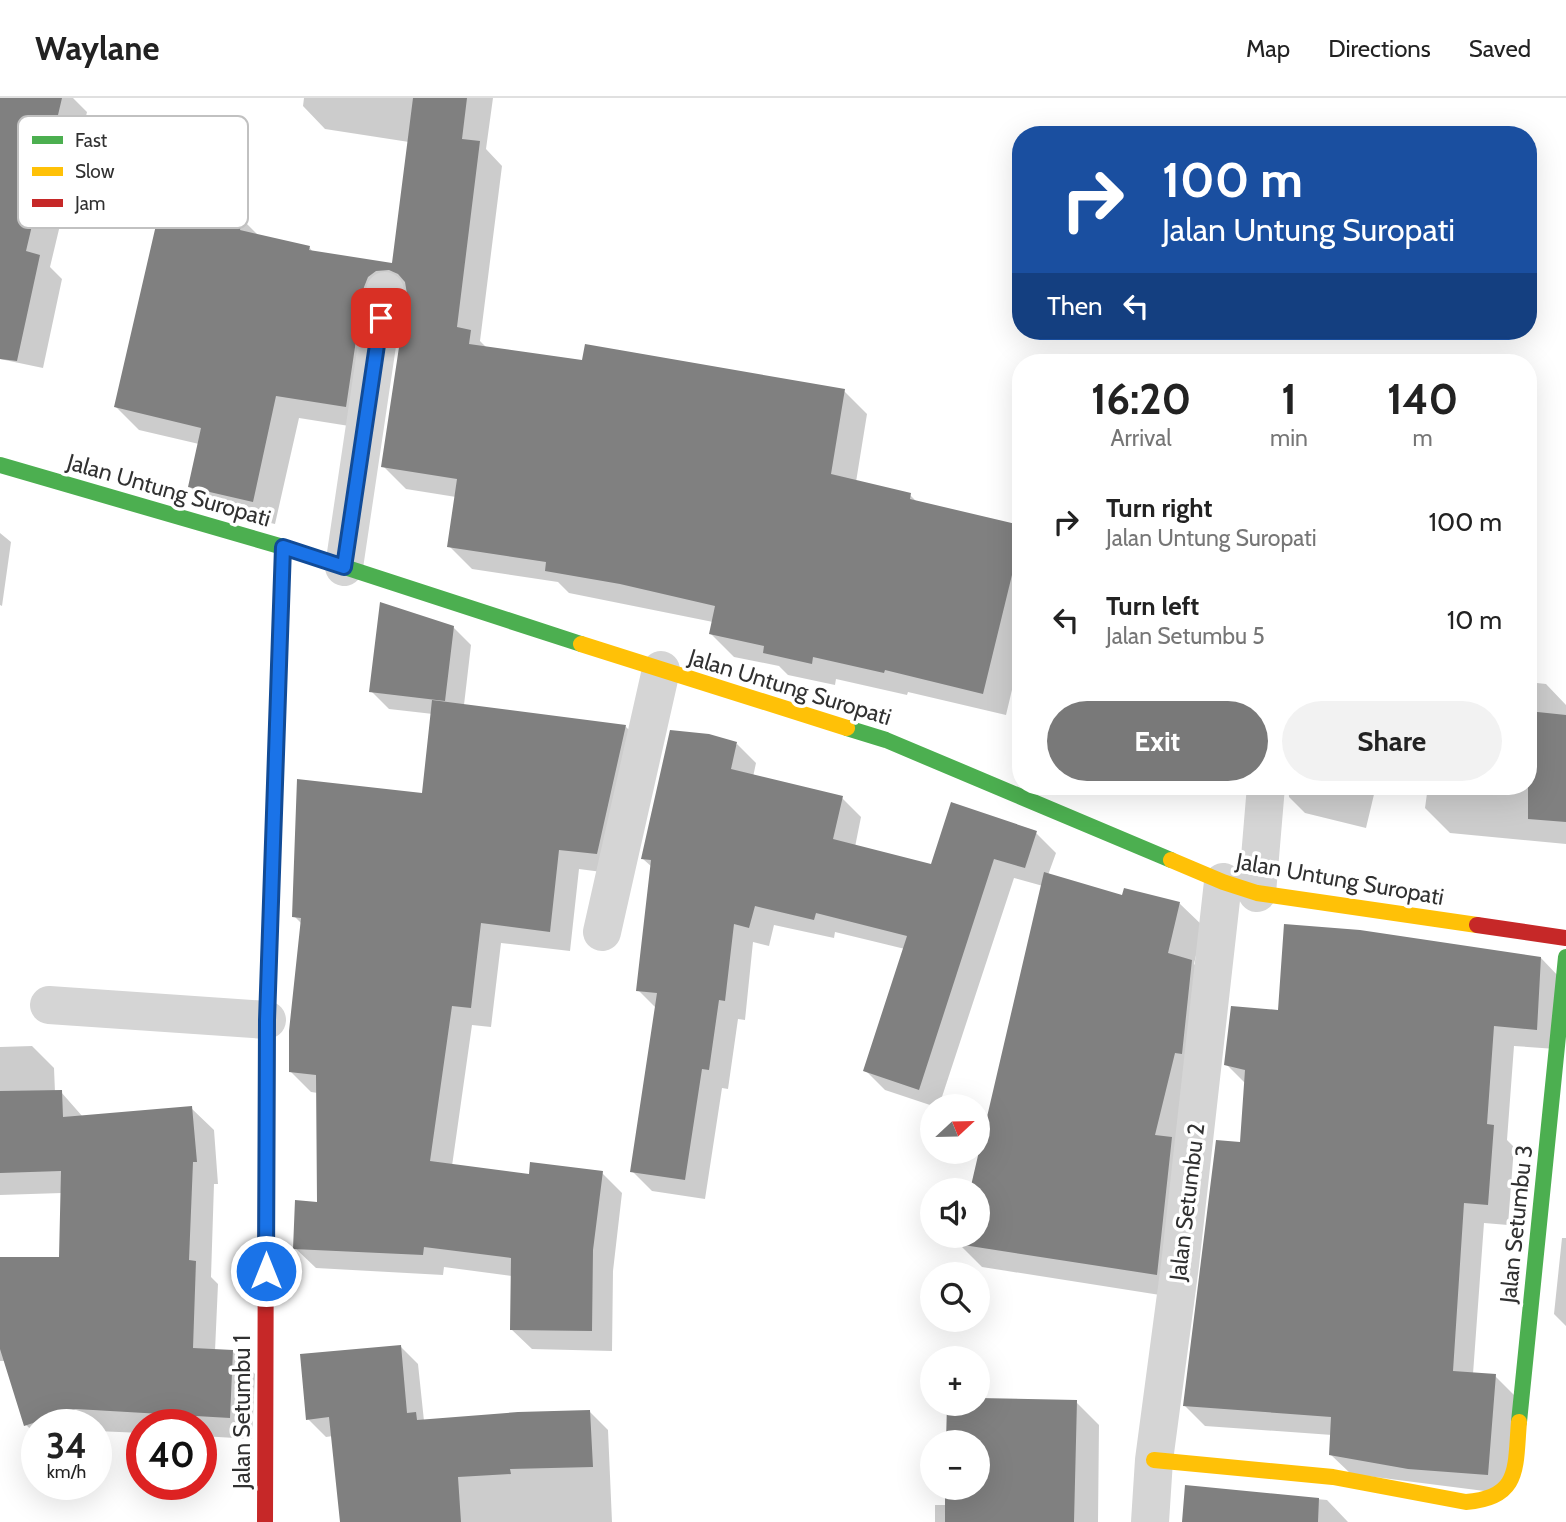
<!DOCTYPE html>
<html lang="en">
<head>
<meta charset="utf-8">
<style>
	:root { --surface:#fff; --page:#f2f2f2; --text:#222; --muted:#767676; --line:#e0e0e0; --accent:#797979 }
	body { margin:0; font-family:Cabin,sans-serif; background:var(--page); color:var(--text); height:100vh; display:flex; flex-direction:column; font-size:26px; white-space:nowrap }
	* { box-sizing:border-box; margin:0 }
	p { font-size:23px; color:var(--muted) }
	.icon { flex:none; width:38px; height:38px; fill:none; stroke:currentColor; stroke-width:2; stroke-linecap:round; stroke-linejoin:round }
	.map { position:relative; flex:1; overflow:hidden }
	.drawer { position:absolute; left:1012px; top:256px; width:525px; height:441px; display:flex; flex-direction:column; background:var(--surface); border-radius:28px; box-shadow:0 7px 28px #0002 }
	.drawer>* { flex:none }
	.guide { position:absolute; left:1012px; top:28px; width:525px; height:214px; border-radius:28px; box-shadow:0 7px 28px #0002; background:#1a4fa0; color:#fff; overflow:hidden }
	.needle { width:46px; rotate:68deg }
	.controls { position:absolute; left:920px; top:996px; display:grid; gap:14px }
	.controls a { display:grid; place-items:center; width:70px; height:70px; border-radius:50%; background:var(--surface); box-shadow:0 7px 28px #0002; font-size:35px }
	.speed { position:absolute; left:21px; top:1311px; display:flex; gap:14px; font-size:35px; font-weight:700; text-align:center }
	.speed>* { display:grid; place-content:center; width:91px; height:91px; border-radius:50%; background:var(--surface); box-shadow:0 7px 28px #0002; line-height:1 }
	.speed small { font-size:18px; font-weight:400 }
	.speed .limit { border:10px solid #d22; background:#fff; color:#111 }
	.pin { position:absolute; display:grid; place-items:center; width:60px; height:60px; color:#fff; margin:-30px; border-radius:14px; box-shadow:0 4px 10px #0006 }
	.me { position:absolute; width:77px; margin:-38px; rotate:0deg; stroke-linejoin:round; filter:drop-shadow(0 0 5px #0008) }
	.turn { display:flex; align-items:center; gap:24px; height:147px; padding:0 35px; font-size:32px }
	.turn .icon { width:91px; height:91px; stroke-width:2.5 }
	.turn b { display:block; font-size:49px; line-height:60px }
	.then { display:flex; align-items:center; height:66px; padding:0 35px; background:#0003; gap:14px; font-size:26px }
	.eta { display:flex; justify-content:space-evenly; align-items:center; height:119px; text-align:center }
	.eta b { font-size:42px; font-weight:700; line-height:49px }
	.cta { display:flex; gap:14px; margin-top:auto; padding:14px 35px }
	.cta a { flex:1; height:80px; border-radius:42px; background:var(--accent); color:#fff; font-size:28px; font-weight:700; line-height:80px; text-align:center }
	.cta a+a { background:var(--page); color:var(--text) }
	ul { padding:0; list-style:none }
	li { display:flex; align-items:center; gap:21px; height:98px; padding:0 35px }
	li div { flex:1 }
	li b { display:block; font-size:26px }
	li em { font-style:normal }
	header { display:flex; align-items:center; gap:42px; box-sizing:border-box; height:98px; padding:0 35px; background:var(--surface); border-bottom:2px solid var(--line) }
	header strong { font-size:33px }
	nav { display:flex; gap:38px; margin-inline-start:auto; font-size:24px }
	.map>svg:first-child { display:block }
	.shadow { fill:#0003 }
	.building { fill:#808080 }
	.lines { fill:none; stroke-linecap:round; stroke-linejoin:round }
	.street { stroke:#d5d5d5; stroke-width:38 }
	.fast { stroke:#4caf50; stroke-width:16 }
	.slow { stroke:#ffc107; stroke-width:16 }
	.jam { stroke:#c62828; stroke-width:16 }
	.route-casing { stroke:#114b97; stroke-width:18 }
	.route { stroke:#1a73e8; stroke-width:12 }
	.labels { text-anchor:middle; stroke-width:7; stroke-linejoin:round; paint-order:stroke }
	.street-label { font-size:23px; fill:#313131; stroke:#fff }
	.key { fill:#fff; stroke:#c1c1c1; stroke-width:2 }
	.key-label { font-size:19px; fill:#313131 }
</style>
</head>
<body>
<header>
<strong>Waylane</strong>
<nav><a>Map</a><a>Directions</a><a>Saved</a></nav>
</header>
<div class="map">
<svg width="1566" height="1424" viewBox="0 0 1566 1424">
	<rect width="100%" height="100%" fill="#fff"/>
	<path class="shadow" d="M0 0H73L87 14 50 169 62 181 43 270 0 261Z
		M304 0H493L486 51 502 68 480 243 487 250 583 264 844 293 867 316 856 384 910 397 917 404 1020 429V558L1006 617 908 594 907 597 836 581 835 587 788 577 779 568 734 559 711 536 713 524 569 495 558 484 472 471 449 448 456 399 406 391 383 368 408 194 401 195 368 331 299 320 275 426 212 411 190 389 199 346 139 332 116 309 242 121 259 138 309 149 313 154 393 167 409 44 325 31 303 8Z
		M0 435 11 444 2 508 0 507Z
		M453 529 471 547 464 607 625 628 646 649 617 776 579 771 570 853 501 845 491 929 472 927 452 1068 531 1078 602 1075 622 1095 613 1173 612 1253 532 1251 511 1231 512 1178 444 1169 443 1177 316 1170 295 1150 319 1105 318 995 311 994 290 973 302 826 294 818 424 697 433 616 389 611 371 593Z
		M1528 584 1546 586 1566 607V746L1450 735 1425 710 1428 688H1528Z
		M737 646 756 665 753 679 842 700 861 719 855 749 932 768 1036 735 1056 755 1048 777 1123 800 1179 805 1203 828 1194 866 1215 887 1179 1200 982 1169 959 1146 961 1138H978V1092H972L1043 788 1014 780 939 1008H933L885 992 865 972 905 851 835 834 834 840 774 827 769 848 753 844 745 922 738 921 728 991 722 990 705 1101 652 1093 632 1073 656 910 638 892 652 769 643 761Z
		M1288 688H1376L1366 730 1305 715 1289 699Z
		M1541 860 1561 881 1556 951 1514 948 1507 1042 1514 1049 1508 1127 1484 1125 1473 1276 1495 1278 1515 1298 1508 1396 1351 1376 1330 1356 1332 1337 1205 1328 1185 1308 1242 1046 1246 986 1226 966 1279 914Z
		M32 948 54 970 55 994H61L83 1019 191 1010 214 1032 218 1086H214L211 1179 218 1186 215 1253 233 1254 255 1276 252 1341 201 1338V1326H142V1335L96 1333V1326H37V1337L26 1327 6 1263H0V1161H61L62 1095 0 1097V949Z
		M1562 1140H1566V1228L1554 1216Z
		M400 1248 418 1266 424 1323 590 1314 608 1332 612 1424H342L333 1338 326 1339 308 1321Z
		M1076 1304 1099 1327 1098 1424H935V1407H947V1390H978V1344H948L949 1306Z
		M1186 1389 1327 1402 1348 1424H1184Z"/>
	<path class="building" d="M0 0H62L26 153 40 157 17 263 0 261Z
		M413 0H467L462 41 480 43 457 229 471 232 469 246 582 262 585 246 845 291 831 376 911 395 910 401 1020 427V444L983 596 885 572 884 575 813 559 812 566 763 555 764 548 709 536 715 508 620 486 545 473 546 464 447 449 457 381 381 369 407 196 405 184 398 176 389 172 376 173 368 179 364 189 346 309 276 298 253 404 188 389 201 330 114 309 162 101 243 119 240 132 310 148 309 152 392 165Z
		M380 504 454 528 445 603 369 594Z
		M432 602 626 627 597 756 559 752 550 834 481 825 471 910 452 908 430 1063 529 1076 530 1064 603 1073 593 1152 592 1233 510 1232 511 1160 424 1149 423 1157 293 1151 295 1102 317 1104 316 977 289 974V933L301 820 292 819 297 681 422 695Z
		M1528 613 1566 617V724L1528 721Z
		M670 632 709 636 737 644 731 671 843 698 833 741 931 766 951 704 1037 733 1025 770 994 761 919 992 863 973 907 838 816 815 814 822 755 808 749 830 734 826 725 903 719 902 709 972 702 971 685 1082 630 1074 657 895 636 893 651 762 641 761Z
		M1044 774 1122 797 1124 790 1180 804 1168 855 1192 862 1182 956 1175 955 1155 1037 1172 1039 1157 1177 957 1146 959 1138H978V1092H970Z
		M1284 826 1360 832 1541 859 1537 932 1494 928 1487 1026 1494 1027 1488 1107 1464 1105 1453 1273 1496 1276 1488 1377 1408 1371 1329 1357 1331 1319 1183 1308 1216 1042 1240 1044 1245 972 1224 967 1231 908 1278 912Z
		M62 992 63 1019 192 1008 197 1064H193L189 1162 196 1163 193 1250 233 1252 230 1320 76 1311 24 1328 0 1251V1159H59L61 1073 0 1075V993Z
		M401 1247 407 1315 416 1314 417 1322 518 1314 590 1312 593 1369 510 1371 511 1376 458 1379 461 1424H340L329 1319 306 1322 300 1256Z
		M978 1300 1077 1302 1074 1424H945V1390H978V1344H946L947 1306H978Z
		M1185 1387 1319 1400 1318 1424H1182Z"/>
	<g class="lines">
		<path class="street" d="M344 469 385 193
			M1257 795 1266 688
			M602 834 661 572
			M49 907 267 922
			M1150 1424 1154 1362 1180 1167 1223 784"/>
		<path class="fast" d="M0 367 283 449 581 546
			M847 630 886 642 1171 762
			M266 1081 267 922 283 449
			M1519 1324 1566 859"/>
		<path class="slow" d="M581 546 847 630
			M1171 762 1223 784 1257 795 1477 827
			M1154 1362 1333 1379 1466 1404C1521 1400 1515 1369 1519 1324"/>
		<path class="jam" d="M1477 827 1566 840
			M265 1424 266 1081"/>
	</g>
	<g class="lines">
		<g class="route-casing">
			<path id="route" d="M266 1173 267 922 283 449 344 469 381 220"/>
		</g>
		<use href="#route" class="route"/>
	</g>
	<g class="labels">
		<g class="street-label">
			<text transform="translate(169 392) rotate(16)" y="8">Jalan Untung Suropati</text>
			<text transform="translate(790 589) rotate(17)" y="8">Jalan Untung Suropati</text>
			<text transform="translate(1340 781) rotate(10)" y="8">Jalan Untung Suropati</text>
			<text transform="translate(1187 1104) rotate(-83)" y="8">Jalan Setumbu 2</text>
			<text transform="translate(1516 1126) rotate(-84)" y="8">Jalan Setumbu 3</text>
			<text transform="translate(242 1314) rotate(-90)" y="8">Jalan Setumbu 1</text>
		</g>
	</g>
	<rect x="18" y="18" width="230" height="112" rx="10" class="key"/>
	<rect x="32" y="38" width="31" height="8" fill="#4caf50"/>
	<rect x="32" y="69" width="31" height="9" fill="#ffc107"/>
	<rect x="32" y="101" width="31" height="8" fill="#c62828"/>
	<g class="key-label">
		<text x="75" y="49">Fast</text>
		<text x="75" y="80">Slow</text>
		<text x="75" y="112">Jam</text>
	</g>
</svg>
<div class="controls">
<a><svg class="needle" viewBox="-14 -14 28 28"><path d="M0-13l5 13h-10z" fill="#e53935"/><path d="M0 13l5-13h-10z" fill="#767676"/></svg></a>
<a><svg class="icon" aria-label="sound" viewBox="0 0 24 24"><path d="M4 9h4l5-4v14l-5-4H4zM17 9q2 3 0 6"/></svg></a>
<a><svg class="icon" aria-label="search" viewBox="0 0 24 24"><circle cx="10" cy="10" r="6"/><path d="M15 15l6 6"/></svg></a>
<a>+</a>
<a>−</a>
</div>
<div class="speed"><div>34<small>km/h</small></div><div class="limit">40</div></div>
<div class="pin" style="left:381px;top:220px;background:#d93025"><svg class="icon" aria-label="arrive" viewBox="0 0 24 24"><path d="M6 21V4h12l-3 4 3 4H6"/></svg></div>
<svg class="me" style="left:266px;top:1173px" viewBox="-20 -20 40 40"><circle r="17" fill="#1a73e8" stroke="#fff" stroke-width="3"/><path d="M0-11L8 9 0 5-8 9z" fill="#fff"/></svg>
<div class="guide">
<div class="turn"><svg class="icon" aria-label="right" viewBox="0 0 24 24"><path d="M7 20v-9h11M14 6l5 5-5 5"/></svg><div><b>100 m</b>Jalan Untung Suropati</div></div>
<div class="then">Then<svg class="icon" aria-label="left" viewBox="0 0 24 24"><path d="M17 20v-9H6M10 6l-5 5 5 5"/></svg></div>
</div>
<section class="drawer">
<div class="eta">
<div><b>16:20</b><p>Arrival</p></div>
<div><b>1</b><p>min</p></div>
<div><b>140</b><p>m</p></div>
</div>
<ul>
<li><svg class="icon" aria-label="right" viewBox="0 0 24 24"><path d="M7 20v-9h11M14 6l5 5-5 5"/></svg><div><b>Turn right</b><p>Jalan Untung Suropati</p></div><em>100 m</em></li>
<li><svg class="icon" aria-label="left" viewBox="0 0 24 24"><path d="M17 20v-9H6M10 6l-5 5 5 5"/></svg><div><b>Turn left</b><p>Jalan Setumbu 5</p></div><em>10 m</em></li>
</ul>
<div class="cta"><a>Exit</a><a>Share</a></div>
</section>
</div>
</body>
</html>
